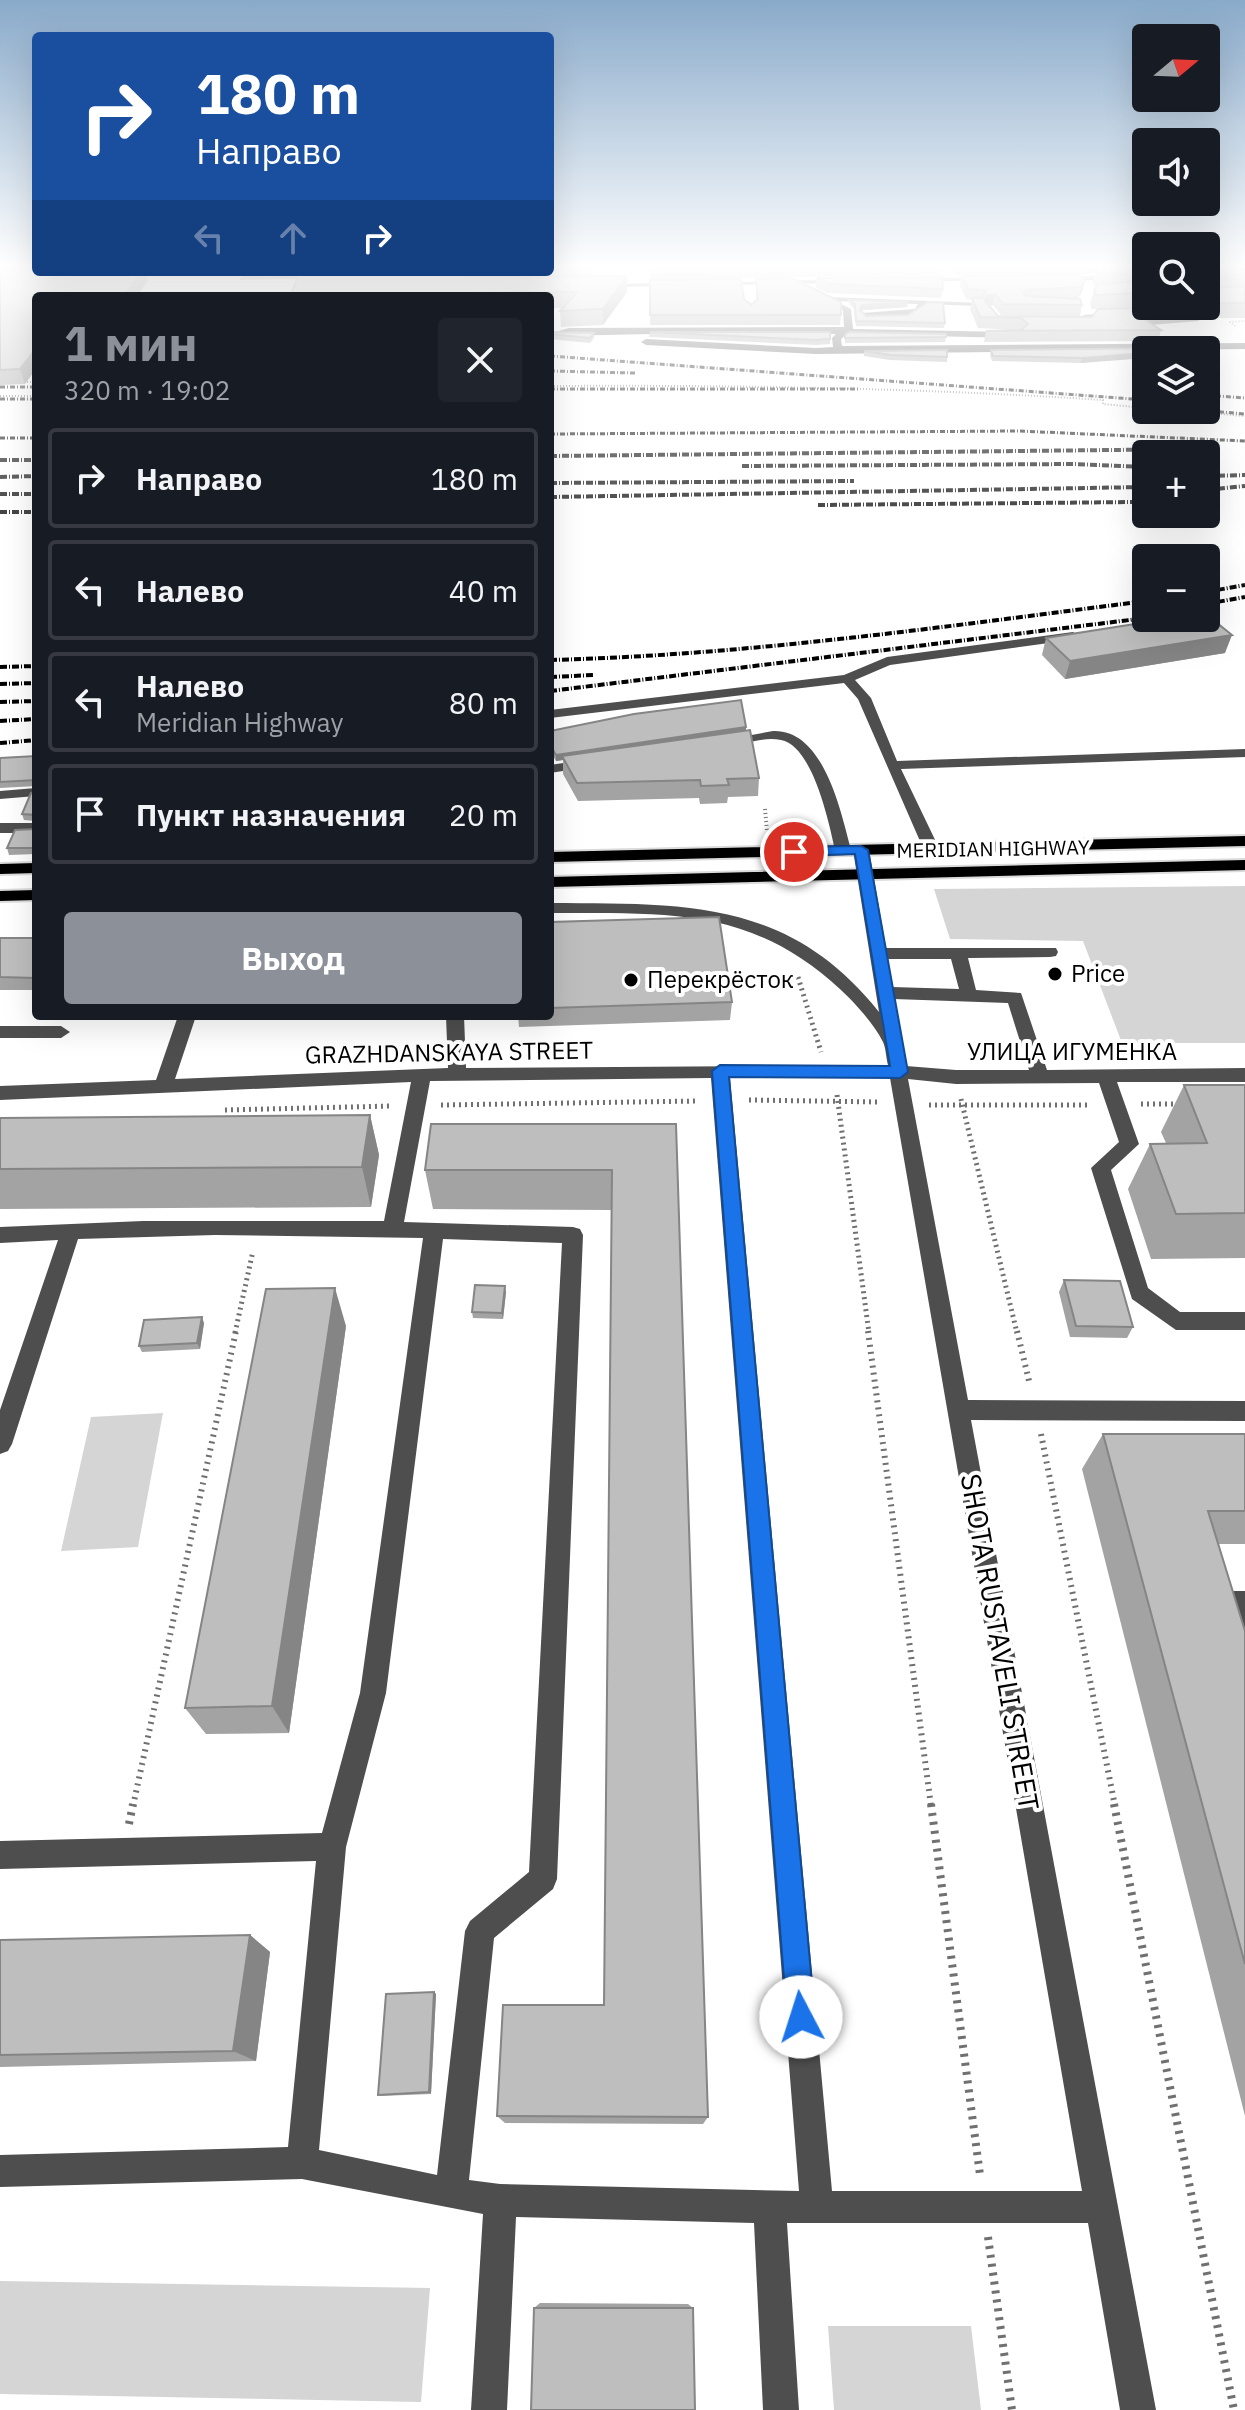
<!DOCTYPE html>
<html lang="ru">
<head>
<meta charset="utf-8">
<style>
	:root { --surface:#171b24; --page:#20242c; --text:#f1f3f6; --muted:#9ea1a6; --line:#363941; --accent:#8c9099 }
	body { margin:0; font-family:"IBM Plex Sans",sans-serif; background:var(--page); color:var(--text); height:100vh; display:flex; flex-direction:column; font-size:30px; white-space:nowrap }
	* { box-sizing:border-box; margin:0 }
	p { font-size:26px; color:var(--muted) }
	.icon { flex:none; width:44px; height:44px; fill:none; stroke:currentColor; stroke-width:2; stroke-linecap:round; stroke-linejoin:round }
	.map { position:relative; flex:1; overflow:hidden }
	.details { position:absolute; left:32px; top:292px; width:522px; height:728px; display:flex; flex-direction:column; background:var(--surface); border-radius:8px; box-shadow:0 8px 32px #0002 }
	.details>* { flex:none }
	.top-card { position:absolute; left:32px; top:32px; width:522px; height:244px; border-radius:8px; box-shadow:0 8px 32px #0002; background:#1a4fa0; color:#fff; overflow:hidden }
	.needle { width:52px; rotate:71deg }
	.controls { position:absolute; left:1132px; top:24px; display:grid; gap:16px }
	.controls a { display:grid; place-items:center; width:88px; height:88px; border-radius:8px; background:var(--surface); box-shadow:0 8px 32px #0002; font-size:40px }
	.pin { position:absolute; display:grid; place-items:center; width:68px; height:68px; color:#fff; margin:-34px; border:4px solid #fff; border-radius:50%; box-shadow:0 2px 8px #0007 }
	.me { position:absolute; width:88px; margin:-44px; rotate:355deg; stroke-linejoin:round; filter:drop-shadow(0 0 6px #0008) }
	.turn { display:flex; align-items:center; gap:28px; height:168px; padding:0 32px; font-size:36px }
	.turn .icon { width:104px; height:104px; stroke-width:2.5 }
	.turn b { display:block; font-size:56px; line-height:68px }
	.lanes { display:flex; align-items:center; height:76px; padding:0 32px; background:#0003; justify-content:center; gap:40px; direction:ltr }
	.lanes .off { opacity:.35 }
	.round { display:grid; place-items:center; flex:none; width:84px; height:84px; border-radius:8px; background:var(--page) }
	.head { display:flex; align-items:center; justify-content:space-between; height:136px; padding:0 32px }
	h1 { font-size:48px; font-weight:700; line-height:60px; color:var(--accent) }
	.button { display:flex; gap:16px; margin-top:auto; padding:16px 32px }
	.button a { flex:1; height:92px; border-radius:8px; background:var(--accent); color:#fff; font-size:32px; font-weight:700; line-height:92px; text-align:center }
	ul { padding:0; list-style:none }
	li { display:flex; align-items:center; gap:24px; height:100px; margin:0 16px 12px; padding:0 16px; border:4px solid var(--line); border-radius:8px }
	li div { flex:1 }
	li b { display:block; font-size:30px }
	li em { font-style:normal }
	.map>svg:first-child { display:block }
	.green { fill:#d5d5d5 }
	.lines { fill:none; stroke-linecap:round; stroke-linejoin:round }
	.major-casing { stroke:#dbdbdb; stroke-width:4 }
	.path-far4 { stroke:#707070; stroke-width:2; stroke-dasharray:1 2; stroke-linecap:butt }
	.path-far3 { stroke:#707070; stroke-width:4; stroke-dasharray:1 3; stroke-linecap:butt }
	.path-far2 { stroke:#707070; stroke-width:5; stroke-dasharray:2 4; stroke-linecap:butt }
	.path-far1 { stroke:#707070; stroke-width:6; stroke-dasharray:2 5; stroke-linecap:butt }
	.path { stroke:#707070; stroke-width:8; stroke-dasharray:3 6; stroke-linecap:butt }
	.minor { fill:#4e4e4e; fill-rule:evenodd }
	.major { fill:#000; fill-rule:evenodd }
	.rail-far1 { stroke:#000; stroke-width:3; stroke-dasharray:5 2 1 2; stroke-linecap:butt }
	.rail { stroke:#000; stroke-width:4; stroke-dasharray:7 2 1 2; stroke-linecap:butt }
	.wall { fill:#a3a3a3 }
	.shaded-wall { fill:#858585 }
	.building { fill:#bebebe; stroke:#858585; stroke-width:2 }
	.route { fill:#1a73e8; stroke:#114b97; stroke-width:2 }
	.poi-dot { fill:#000; stroke:#fff; stroke-width:3 }
	.labels { text-anchor:middle; stroke-width:8; stroke-linejoin:round; paint-order:stroke }
	.far-street-label { font-size:20px; fill:#000; stroke:#fff }
	.poi-label { font-size:24px; fill:#000; stroke:#fff; text-anchor:start }
	.street-label { font-size:24px; fill:#000; stroke:#fff }
	.near-street-label { font-size:28px; fill:#000; stroke:#fff }
</style>
</head>
<body>
<div class="map">
<svg width="1245" height="2410" viewBox="0 0 1245 2410">
	<rect width="100%" height="100%" fill="#fff"/>
	<path class="green" d="M1245 886V1043H1122L1083 941 950 939 934 889Z
		M163 1413 138 1547 61 1551 91 1417Z
		M0 2281 430 2288 421 2402 0 2394Z
		M828 2326H971L981 2410H834Z"/>
	<g class="lines">
		<g class="major-casing">
			<path id="major" d="M1245 836V846L550 862V852Z
				M1245 860V870L550 887V877Z
				M36 863V873L0 874V864Z
				M36 890V900L0 901V891Z"/>
		</g>
		<path class="path-far4" d="M141 274 211 272
			M1235 326 1230 322 1245 321
			M21 382H36
			M550 382 553 386C737 385 920 388 1103 400V404L1146 408
			M0 396H36
			M1176 410 1245 416"/>
		<path class="path-far3" d="M765 809 767 831"/>
		<path class="path-far2" d="M798 977 821 1052
			M837 1095 869 1333
			M961 1099 1017 1333
			M749 1100 879 1102
			M1141 1104H1179
			M441 1105 699 1101
			M929 1105H1091
			M225 1110 391 1106
			M235 1333 253 1251"/>
		<path class="path-far1" d="M868 1331 931 1806
			M1017 1331 1030 1385
			M1041 1434 1115 1806
			M133 1806 236 1331"/>
		<path class="path" d="M931 1804 980 2175
			M1114 1804 1234 2410
			M129 1824 133 1804
			M988 2237 1012 2410"/>
		<path class="minor" d="M1146 269V273L1113 279 1059 282 1055 280Z
			M242 276H323L327 278 239 280Z
			M915 278H987L991 280 912 282Z
			M843 279 846 283 715 285 711 283Z
			M678 282 675 286 603 287 599 285Z
			M816 292 827 297 982 303 978 306 926 304C916 323 884 318 865 318L862 313 915 309 918 304 835 301 851 309 853 329 1011 332 1015 335 1011 338 847 334 841 339 842 346 1245 343V349L816 354 646 345 641 342 646 339 816 348 833 347 832 338 836 334 747 332 556 336 552 333 569 328 844 327 843 310 813 297Z
			M1190 309 1199 321 1137 326 1134 321 1189 317 1087 318 1083 315Z
			M1073 632 1079 636 1078 639 890 665 855 680 871 698 897 761 1245 749V757L901 769 939 848 931 853 923 848 858 699 844 683 550 718V710L844 675 887 657Z
			M773 731C824 729 841 812 851 850L848 853 843 855 835 850C829 823 813 746 781 740 763 736 741 745 724 748L717 744 724 740Z
			M590 759 595 760V766L550 773V765Z
			M36 788V796L0 799V791Z
			M0 823H36V833H0Z
			M861 845 869 850 886 948H1056L1058 952 1056 956 1050 957 968 958 976 990 1021 993 1047 1070 1245 1068V1082H1117L1139 1144 1111 1170 1148 1288 1180 1312H1245V1330H1176L1132 1299 1091 1168 1119 1142 1099 1083 956 1084 908 1079 968 1400 1245 1401V1421L971 1420 1156 2410H1120L1088 2223H787L799 2410H763L754 2223 516 2217 507 2410H471L483 2214 302 2179 0 2187V2155L288 2147 316 1861 0 1869V1841L322 1833 360 1693 423 1238 215 1235 78 1239 12 1444 8 1451 0 1454V1410L58 1240 0 1243V1227L143 1221H384L411 1082 0 1100V1086L156 1080 178 1016H196L175 1079 448 1068 446 1016H464L466 1068 888 1065C886 1058 886 1048 883 1042 874 1024 855 1003 841 990 749 905 667 914 550 913V903C683 904 788 898 879 1012L853 850ZM888 959H951L959 989 892 987ZM894 999 1008 1003 1029 1070H956L906 1066ZM711 1078 799 2191 500 2184 469 2180 494 1938 553 1889 557 1879 583 1235 580 1229 573 1227 404 1222 430 1081ZM730 1078H890L1082 2191H832ZM443 1239 562 1243 529 1872 470 1921 465 1931 437 2175 319 2150 346 1847 386 1693Z
			M0 1026H61L70 1032 61 1038H0Z
			M1234 1591H1245V1655L1236 1651 1221 1603 1225 1594Z"/>
		<use href="#major" class="major"/>
		<path class="rail-far1" d="M550 356 1146 400
			M550 371 635 373
			M0 387H36
			M550 389H858
			M1206 395 1245 398
			M0 399H36
			M1199 410 1245 414
			M550 434 1019 431 1245 441
			M0 438H36"/>
		<path class="rail" d="M550 456 1205 449
			M0 460H36
			M742 466 1074 464 1146 467
			M1206 476 1245 475
			M0 477 36 476
			M550 483 854 481
			M1206 490 1245 486
			M0 494H36
			M550 497 1146 487
			M818 505 1138 502
			M0 512H36
			M1206 592 1245 585
			M1206 604 1245 597
			M550 660C750 655 948 626 1146 601
			M0 667 36 666
			M550 677 594 675
			M0 684 36 683
			M550 691 1146 618
			M0 702 36 701
			M0 721 36 719
			M0 743 36 740"/>
	</g>
	<path class="wall" d="M0 268 148 280 36 296 25 384 0 385Z
		M550 268H591V276H627V292L603 325 561 327 560 311 562 308H550V296H290L300 272H550Z
		M650 268H941L940 275 650 279Z
		M952 268H1146V306H1190L1092 309 1090 304 1094 290 1096 286H1095L1092 283 1095 273 1082 274 956 275Z
		M1206 268H1245V318H1200L1190 306H1206Z
		M1080 275 1082 292 1078 298 1069 299 1082 305 1080 316 1001 315 993 305 989 306 998 316 1143 318 1161 330 1158 341 984 342 986 331 1020 330 978 328 970 309 972 300 966 299 960 286 962 276Z
		M817 278 943 289 941 298 828 293 816 288Z
		M756 279 841 315 840 325H650V280L744 299 751 305 756 300Z
		M849 300 908 302 907 307 862 310 861 311 866 316 945 323 944 328 856 326 854 309 849 304Z
		M650 332 830 339V344L816 345 649 337Z
		M594 333V338L590 343 550 339V334Z
		M845 335 946 337 945 342 845 343Z
		M991 350H1180L1081 363 992 361 990 355Z
		M864 351 947 357V362L890 360 864 356Z
		M1046 638 1225 653 1065 679 1042 655Z
		M746 730 759 778 758 796 728 797 727 803 700 804 699 798 578 801 563 774V760L556 761 550 751V731Z
		M36 756V854L9 855 7 848 36 829V821L24 820 22 814 36 792V786L0 788V758Z
		M550 922 732 1002 730 1020 519 1027 518 1016H550Z
		M0 938H36V990H0Z
		M1184 1085H1245V1258L1151 1259 1128 1189 1150 1144 1166 1143 1161 1132Z
		M370 1115 379 1155 371 1207 0 1209V1118Z
		M676 1124 708 2117 703 2124 505 2123 497 2116 604 2005 612 1210 433 1209 425 1170Z
		M1064 1280 1133 1327 1127 1338 1070 1337 1059 1292Z
		M506 1292 503 1319 473 1318 472 1312Z
		M204 1323 200 1349 142 1352 139 1346Z
		M346 1326 289 1733 206 1734 185 1708Z
		M1103 1434H1245V1544H1218L1245 1631V2116L1082 1469Z
		M250 1935 270 1952 256 2061 0 2067V1940Z
		M434 1992 436 1994 431 2094 381 2096 378 2095Z
		M540 2303 688 2304 693 2308H534Z"/>
	<path class="shaded-wall" d="M1083 268H1141L1096 269 1095 273 1082 274Z
		M141 272H145L148 280 137 296H124Z
		M627 276V292L603 325V309Z
		M1085 281 1082 292 1078 298 1081 287Z
		M995 294 993 305 984 307 986 296Z
		M908 302 907 307 862 310 859 315 862 305Z
		M1146 308 1143 319 1133 312Z
		M36 348V369L25 384 20 369Z
		M1146 353V358L1081 363 1082 358Z
		M1232 635 1225 653 1065 679 1070 661Z
		M746 727V733L562 756 563 760 556 761V755Z
		M370 1115 379 1155 371 1207 362 1167Z
		M505 1286 506 1292 503 1319 502 1313Z
		M335 1288 346 1326 289 1733 272 1706Z
		M202 1317 204 1323 200 1349 197 1343Z
		M250 1935 270 1952 256 2061 233 2051Z
		M434 1992 436 1994 431 2094 429 2092Z"/>
	<path class="building" d="M0 268H36V272H141L124 296H36V348L20 369 0 370Z
		M1110 268H1146V293L1096 295 1094 290 1098 284 1141 281 1144 278 1141 275 1098 272 1096 269Z
		M1206 268H1245V275L1210 276 1207 279 1210 288 1245 286V303L1206 304Z
		M300 272H459L466 277 627 276 603 309 560 311 577 292 461 293 460 296H290Z
		M1080 275 1085 281 1081 287 1026 290 1023 293 1026 296 1080 299 1082 305 1003 304 995 294 986 296 985 301 998 316 1092 317 1098 309 1146 308 1133 312 1161 330 986 331 1021 330 1028 324 1021 318 980 317 972 298H982L986 290 968 289 962 276Z
		M942 277 943 289 829 284 817 278Z
		M791 278 841 302V315H650V280L741 279 744 299 751 305 758 299 756 279Z
		M849 300 908 302 862 305 860 310 866 316 908 315 928 302 943 303 945 323 856 321 855 304Z
		M552 332 594 333 590 338 550 334Z
		M650 332H830V339L816 340Z
		M849 332 946 334V337L845 338V335Z
		M1177 348 1180 350H1146V353L1082 358 993 356 991 350Z
		M947 350V357L891 355 864 351Z
		M1206 614 1232 635 1070 661 1046 638 1173 618H1206Z
		M741 700 746 727 556 755 550 745V731L634 714Z
		M750 730 759 778 727 779 729 785 701 786 700 780 577 783 562 756Z
		M36 756V848H7L15 830 36 829V815L22 814 31 793 36 792V780L0 782V758Z
		M719 917 732 1002 550 1008V922Z
		M0 938H36V978L0 977Z
		M1184 1085H1245V1213L1176 1214 1150 1144 1207 1143Z
		M370 1115 362 1167 0 1169V1118Z
		M431 1124H676L708 2117 497 2116 503 2005H604L612 1170H425Z
		M1064 1280 1120 1281 1133 1327 1076 1326Z
		M475 1285 505 1286 502 1313 472 1312Z
		M335 1288 272 1706 185 1708 266 1289Z
		M202 1317 197 1343 139 1346 144 1320Z
		M1103 1434H1245V1511H1208L1245 1631V1964Z
		M250 1935 233 2051 0 2055V1940Z
		M434 1992 429 2092 378 2095 386 1994Z
		M534 2308H693L695 2410H531Z"/>
	<linearGradient id="sky" x2="0" y2="1"><stop stop-color="#89aaca"/><stop offset="0.44" stop-color="#fff"/><stop offset="1" stop-color="#fff" stop-opacity="0"/></linearGradient>
	<rect width="1245" height="605" fill="url(#sky)"/>
	<path class="route" d="M861 846 868 850 908 1072 900 1078 729 1077 815 2017 811 2027 801 2031 791 2027 787 2017 712 1071 720 1065 890 1066 855 854 794 856 787 852 794 847Z"/>
	<g class="poi-dot">
		<circle cx="1055" cy="974" r="8"/>
		<circle cx="631" cy="980" r="8"/>
	</g>
	<g class="labels">
		<g class="far-street-label">
			<text transform="translate(993 849) rotate(-1)" y="7">MERIDIAN HIGHWAY</text>
		</g>
		<g class="poi-label">
			<text x="1071" y="982">Price</text>
			<text x="647" y="988">Перекрёсток</text>
		</g>
		<g class="street-label">
			<text x="1072" y="1060">УЛИЦА ИГУМЕНКА</text>
			<text transform="translate(449 1053) rotate(-1)" y="8">GRAZHDANSKAYA STREET</text>
		</g>
		<g class="near-street-label">
			<text transform="translate(1000 1642) rotate(80)" y="10">SHOTA RUSTAVELI STREET</text>
		</g>
	</g>
</svg>
<div class="controls">
<a><svg class="needle" viewBox="-14 -14 28 28"><path d="M0-13l5 13h-10z" fill="#e53935"/><path d="M0 13l5-13h-10z" fill="#9ea1a6"/></svg></a>
<a><svg class="icon" aria-label="sound" viewBox="0 0 24 24"><path d="M4 9h4l5-4v14l-5-4H4zM17 9q2 3 0 6"/></svg></a>
<a><svg class="icon" aria-label="search" viewBox="0 0 24 24"><circle cx="10" cy="10" r="6"/><path d="M15 15l6 6"/></svg></a>
<a><svg class="icon" aria-label="layers" viewBox="0 0 24 24"><path d="M12 4l9 5-9 5-9-5zM3 14l9 5 9-5"/></svg></a>
<a>+</a>
<a>−</a>
</div>
<div class="pin" style="left:794px;top:852px;background:#d93025"><svg class="icon" aria-label="arrive" viewBox="0 0 24 24"><path d="M6 21V4h12l-3 4 3 4H6"/></svg></div>
<svg class="me" style="left:801px;top:2017px" viewBox="-20 -20 40 40"><circle r="19" fill="#fff"/><path d="M0-13L10 11 0 6-10 11z" fill="#1a73e8"/></svg>
<div class="top-card">
<div class="turn"><svg class="icon" aria-label="right" viewBox="0 0 24 24"><path d="M7 20v-9h11M14 6l5 5-5 5"/></svg><div><b>180 m</b>Направо</div></div>
<div class="lanes"><svg class="icon off" aria-label="left" viewBox="0 0 24 24"><path d="M17 20v-9H6M10 6l-5 5 5 5"/></svg><svg class="icon off" aria-label="ahead" viewBox="0 0 24 24"><path d="M12 20V5M6 11l6-6 6 6"/></svg><svg class="icon" aria-label="right" viewBox="0 0 24 24"><path d="M7 20v-9h11M14 6l5 5-5 5"/></svg></div>
</div>
<section class="details">
<div class="head"><div><h1>1 мин</h1><p>320 m · 19:02</p></div><a class="round"><svg class="icon" aria-label="close" viewBox="0 0 24 24"><path d="M6 6l12 12M18 6L6 18"/></svg></a></div>
<ul>
<li><svg class="icon" aria-label="right" viewBox="0 0 24 24"><path d="M7 20v-9h11M14 6l5 5-5 5"/></svg><div><b>Направо</b></div><em>180 m</em></li>
<li><svg class="icon" aria-label="left" viewBox="0 0 24 24"><path d="M17 20v-9H6M10 6l-5 5 5 5"/></svg><div><b>Налево</b></div><em>40 m</em></li>
<li><svg class="icon" aria-label="left" viewBox="0 0 24 24"><path d="M17 20v-9H6M10 6l-5 5 5 5"/></svg><div><b>Налево</b><p>Meridian Highway</p></div><em>80 m</em></li>
<li><svg class="icon" aria-label="arrive" viewBox="0 0 24 24"><path d="M6 21V4h12l-3 4 3 4H6"/></svg><div><b>Пункт назначения</b></div><em>20 m</em></li>
</ul>
<div class="button"><a>Выход</a></div>
</section>
</div>
</body>
</html>
